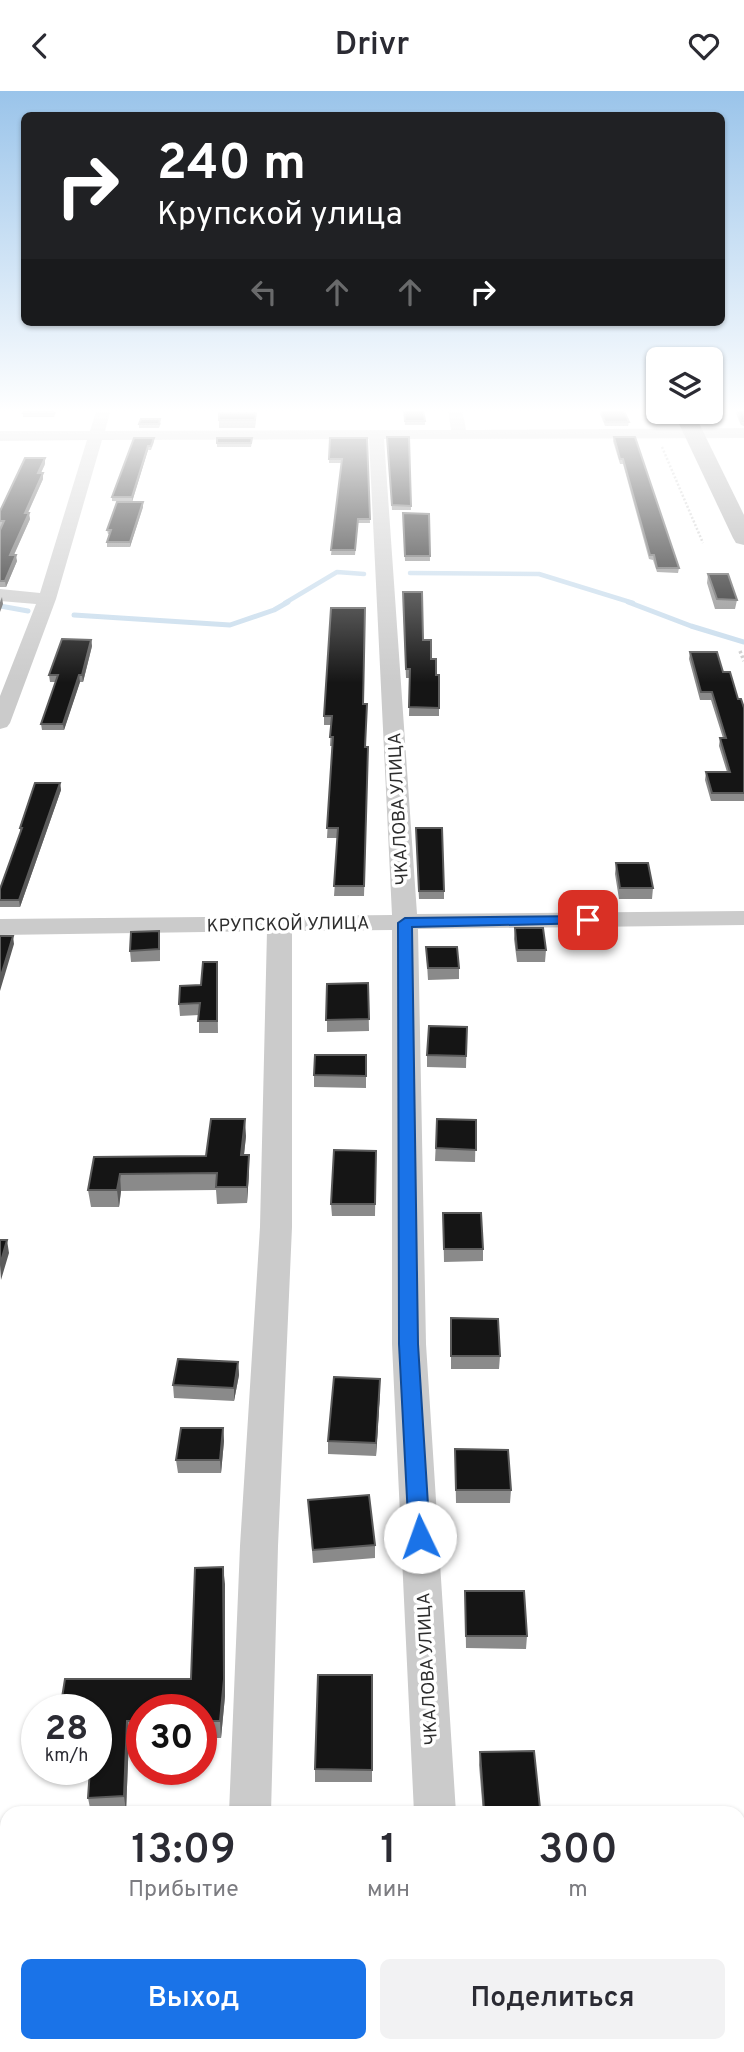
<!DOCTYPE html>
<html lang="ru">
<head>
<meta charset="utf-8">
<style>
	:root { --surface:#fff; --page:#f2f2f3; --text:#2b2b33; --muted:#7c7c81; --accent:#1a73e8 }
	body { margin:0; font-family:Overpass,sans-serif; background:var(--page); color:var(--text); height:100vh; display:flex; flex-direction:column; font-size:26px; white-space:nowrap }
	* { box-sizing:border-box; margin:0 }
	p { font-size:23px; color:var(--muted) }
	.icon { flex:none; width:38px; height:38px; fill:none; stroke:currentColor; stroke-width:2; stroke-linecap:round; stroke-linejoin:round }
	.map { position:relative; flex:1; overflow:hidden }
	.details { position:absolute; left:0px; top:1715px; width:746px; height:247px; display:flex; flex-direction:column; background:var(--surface); border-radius:21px 21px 0 0; box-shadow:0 2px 5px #0004 }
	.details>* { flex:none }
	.banner { position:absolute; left:21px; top:21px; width:704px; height:214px; border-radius:10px; box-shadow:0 2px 5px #0004; background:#202124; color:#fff; overflow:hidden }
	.fabs { position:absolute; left:646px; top:256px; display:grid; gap:14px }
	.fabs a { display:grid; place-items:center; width:77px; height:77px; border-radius:10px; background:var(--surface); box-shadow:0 2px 5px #0004; font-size:35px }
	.speed { position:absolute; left:21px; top:1603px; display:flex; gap:14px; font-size:35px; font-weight:700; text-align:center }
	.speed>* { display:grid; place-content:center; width:91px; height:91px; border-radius:50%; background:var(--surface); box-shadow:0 2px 5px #0004; line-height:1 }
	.speed small { font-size:18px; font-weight:400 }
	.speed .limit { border:10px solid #d22; background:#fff; color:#111 }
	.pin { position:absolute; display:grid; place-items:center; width:60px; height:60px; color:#fff; margin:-30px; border-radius:14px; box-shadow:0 4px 10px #0006 }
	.me { position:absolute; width:77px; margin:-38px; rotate:357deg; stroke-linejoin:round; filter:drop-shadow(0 0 5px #0008) }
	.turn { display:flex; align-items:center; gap:24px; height:147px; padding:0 21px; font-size:32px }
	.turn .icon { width:91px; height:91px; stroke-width:2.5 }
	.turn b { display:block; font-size:49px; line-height:60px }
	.lanes { display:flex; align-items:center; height:66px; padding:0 21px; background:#0003; justify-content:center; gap:35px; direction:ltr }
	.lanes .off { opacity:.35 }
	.eta { display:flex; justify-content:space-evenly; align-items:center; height:119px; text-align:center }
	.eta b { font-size:42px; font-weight:600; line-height:49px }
	.cta { display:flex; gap:14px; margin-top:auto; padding:14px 21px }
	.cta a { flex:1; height:80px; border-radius:10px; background:var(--accent); color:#fff; font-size:28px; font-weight:600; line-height:80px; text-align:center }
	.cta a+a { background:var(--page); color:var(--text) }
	header { display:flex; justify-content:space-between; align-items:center; height:91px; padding:0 21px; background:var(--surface); font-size:32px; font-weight:600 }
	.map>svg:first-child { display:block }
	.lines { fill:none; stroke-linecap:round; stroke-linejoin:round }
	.stream-far1 { stroke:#c6dbec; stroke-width:4.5 }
	.stream { stroke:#c6dbec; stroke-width:5 }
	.path-far1 { stroke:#cbcbcb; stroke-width:2.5; stroke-dasharray:2 2; stroke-linecap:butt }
	.path { stroke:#cbcbcb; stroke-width:3.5; stroke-dasharray:2.5 2.5; stroke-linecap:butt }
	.minor { fill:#cbcbcb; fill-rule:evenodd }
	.major { fill:#a6a6a6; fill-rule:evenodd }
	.wall { fill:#8a8a8a }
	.shaded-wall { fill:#5b5b5b }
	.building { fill:#151515; stroke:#5b5b5b; stroke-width:2 }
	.route { fill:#1a73e8; stroke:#114b97; stroke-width:2 }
	.labels { text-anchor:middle; stroke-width:7; stroke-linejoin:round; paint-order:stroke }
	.street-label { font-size:18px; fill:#2e2e2e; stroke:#fff }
</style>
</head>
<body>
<header><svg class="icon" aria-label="back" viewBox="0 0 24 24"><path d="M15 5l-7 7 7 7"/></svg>Drivr<svg class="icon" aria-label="heart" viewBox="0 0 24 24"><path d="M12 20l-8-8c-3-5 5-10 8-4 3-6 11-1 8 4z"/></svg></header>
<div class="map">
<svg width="744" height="1961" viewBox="0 0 744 1961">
	<rect width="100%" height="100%" fill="#fff"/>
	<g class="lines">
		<path class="stream-far1" d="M410 482 539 483 633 512
			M285 512 337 481 364 483"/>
		<path class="stream" d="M628 511 691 535 744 551
			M0 515 28 520
			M74 524 230 534 274 519 288 511"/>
		<path class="path-far1" d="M646 318 651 329
			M662 356 703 452"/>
		<path class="path" d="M740 560 744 570"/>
		<path class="minor" d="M97 318H111L105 340 451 339 448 318H462L466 339 744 337V347L384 348 417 823 744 820V834L418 838 426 1253 456 1722H414L392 1253V839L292 840V1136L278 1455 271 1722H229L240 1455 260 1136 267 840 0 844V828L392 824 369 348 102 349 56 508 10 632 7 636 0 638V605L36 513 0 510V498L40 502 87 349 0 350V340H90Z
			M424 1955H472L473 1961H425Z"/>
		<path class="major" d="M673 320H693L744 424V454L736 452 733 447Z"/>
	</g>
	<path class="wall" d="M57 318 54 326H23V322Z
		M404 318 425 330V334H405Z
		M598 318H623L629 331 628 335H605Z
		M734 318H744V335L741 334Z
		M256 322V330L255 337H219V329Z
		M161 332 159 337H139V333Z
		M387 346H409L411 419H392Z
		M614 346 679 477 678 482 657 481 653 469 649 468 623 373H620L613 350Z
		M154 347V351L151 359H148L132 411 112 410V406Z
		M217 347 252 351 251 356H217Z
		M330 347H367L370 432H358L355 464H331L342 372H329Z
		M45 373 41 382 43 388 28 422 30 428 14 464 17 470 6 496H0V439L1 436H0V420Z
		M143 411V416L130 456H107V451L109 443H108L107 439Z
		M403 422 429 423 430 470H405Z
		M708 483 737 509 735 518H715L707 492Z
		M403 509 423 549 436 584H439V625H409L410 587H406Z
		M91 549 92 555 83 591H80L64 639H42L41 633 56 591H50L49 584Z
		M690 561 723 581 744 617V710H711L705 689 706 681H727L719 655 720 647H723L711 609H700L689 568Z
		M363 613 366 656 368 665 364 805H334L338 747H327L332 655H330L331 634H324V625Z
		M60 692 61 699 20 816H0V798L20 743V737Z
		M416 744 444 800V808H419Z
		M616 772 653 797 652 808H619L615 783Z
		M515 837 546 859 545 871H517L514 848Z
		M160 851V870L131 871 130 860Z
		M426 856 459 877V888L428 889Z
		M217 871 218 942H199V924L180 925 179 913 201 894Z
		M368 892 369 940 327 941V893Z
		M467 936 466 977 427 976V964Z
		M366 964V997L314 996V984Z
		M437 1028 476 1029 475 1071 435 1070Z
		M246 1045 244 1064 249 1081 247 1112 217 1113 216 1099 121 1100 119 1116H91L88 1099 94 1066 206 1065Z
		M376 1060 375 1125H332L331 1113Z
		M443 1122 483 1158V1170L444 1171Z
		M451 1227 500 1265 499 1278H451Z
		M238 1271 239 1284 234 1310 174 1307 173 1294Z
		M380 1300 376 1365 328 1363V1350Z
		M223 1337 224 1350 221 1382H178L176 1369Z
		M455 1358 511 1399 510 1412H456Z
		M308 1409 375 1454V1467L313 1472Z
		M225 1493V1605L221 1647H201V1619H142V1646H129L126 1721 91 1722 88 1707 96 1619 191 1588Z
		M465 1500 527 1545 526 1558 466 1557Z
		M372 1584V1691H315V1678Z
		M480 1661 540 1717 539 1722H483L479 1674Z
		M221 1955H263V1961H221Z"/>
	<path class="shaded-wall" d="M148 355V359L132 411V406Z
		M45 367V373L38 388V382Z
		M43 382V388L25 428V422Z
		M143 411V416L130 456V451Z
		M29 422 30 428 11 470 10 464Z
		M16 464 17 470 6 496 5 490Z
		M2 506 3 513 0 521V511Z
		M91 549 92 555 83 591 82 584Z
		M79 584 80 591 64 639 63 633Z
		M60 692 61 699 20 816 19 809Z
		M13 845 14 853 0 900V888Z
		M245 1028 246 1045 242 1081 241 1064Z
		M249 1064V1081L247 1112V1096Z
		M120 1083 121 1100 119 1116 117 1099Z
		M7 1149 9 1162 1 1189 0 1174Z
		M238 1271 239 1284 234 1310V1297Z
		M380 1288V1300L376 1365V1352Z
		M223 1337 224 1350 221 1382 220 1369Z
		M223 1476 225 1493V1605L221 1647 220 1630Z
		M127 1630 129 1646 126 1721 124 1705Z
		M129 1955H132V1961H128Z"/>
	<path class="building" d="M25 318H55L54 322H23Z
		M404 318H423L425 330H405Z
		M600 318H623L629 331H605Z
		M737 318H744V330H742Z
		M219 322H256L255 329H219Z
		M141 328H160L159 333H139Z
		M387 346H409L411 415 392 414Z
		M614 346H635L679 477H657L654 464H650L623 368H620Z
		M134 347H154L151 355H148L132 406H112Z
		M217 347H252L251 352H217Z
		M330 347H367L370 428H358L355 459H331L342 368H329Z
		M25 367H45L38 382H43L25 422H29L10 464H16L5 490H0V439L4 430H0V420Z
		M117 411H143L130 451H107L111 439H107Z
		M403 422 429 423 430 465H405Z
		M708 483H728L737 509 717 508Z
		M403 501H422L423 549H431V568H436V584H439V617L409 616 410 578H406Z
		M331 517H365L363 613H367L365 656H368L364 795H334L338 737H327L333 646H330L332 625H324Z
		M62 548 91 549 82 584H79L63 633H41L58 584H49Z
		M690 561H717L723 581H730L738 608H741L744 617V702H712L706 681H730L720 647H726L712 601H701Z
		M35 692H60L19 809H0V798L22 737H20Z
		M416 737H442L444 800H419Z
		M616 772H648L653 797H620Z
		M515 837H543L546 859H517Z
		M159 840V858L130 860 131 841Z
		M0 845H13L0 888Z
		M426 856H457L459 877H428Z
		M203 871H217V930H198L200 912 179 913 180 895 201 894Z
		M368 892 369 928 326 929 327 893Z
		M429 935 467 936 466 965 427 964Z
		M315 964H366V985L314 984Z
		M211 1028H245L241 1064H249L247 1096H216L217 1082 120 1083 117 1099H88L94 1066 206 1065Z
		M437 1028 476 1029V1059L436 1057Z
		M334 1059 376 1060 375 1113H331Z
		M443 1122H481L483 1158H444Z
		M0 1149H7L0 1174Z
		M451 1227 498 1228 500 1265H451Z
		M178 1268 238 1271 234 1297 173 1294Z
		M334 1286 380 1288 376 1352 328 1350Z
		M181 1337H223L220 1369H176Z
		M455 1358 508 1359 511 1399H456Z
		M369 1404 375 1454 313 1459 308 1409Z
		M223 1476 224 1588 220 1630H201V1619H142V1630H127L124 1705 88 1707 90 1678H96V1619H60L65 1588H191L195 1477Z
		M465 1500H524L527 1545H466Z
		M318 1584H372V1679L315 1678Z
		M534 1660 540 1717 484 1718 480 1661Z
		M73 1955H129L128 1961H72Z
		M221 1955H262L261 1957H221Z"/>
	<linearGradient id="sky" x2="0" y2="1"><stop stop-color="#9ac4ea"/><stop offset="0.54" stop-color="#fff"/><stop offset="1" stop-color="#fff" stop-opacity="0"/></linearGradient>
	<rect width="744" height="592" fill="url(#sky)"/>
	<path class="route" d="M588 825 595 829 593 832 412 836 418 1253 430 1446 427 1452 420 1455 412 1452 409 1446 399 1253 398 832 405 827Z"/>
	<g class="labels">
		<g class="street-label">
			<text transform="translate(398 718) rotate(-93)" y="6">ЧКАЛОВА УЛИЦА</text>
			<text transform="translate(288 833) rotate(-1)" y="6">КРУПСКОЙ УЛИЦА</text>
			<text transform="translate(427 1578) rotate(-93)" y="6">ЧКАЛОВА УЛИЦА</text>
		</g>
	</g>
</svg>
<div class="fabs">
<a><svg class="icon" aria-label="layers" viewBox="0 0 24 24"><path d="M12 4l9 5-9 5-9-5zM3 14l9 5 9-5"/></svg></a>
</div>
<div class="speed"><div>28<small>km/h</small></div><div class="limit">30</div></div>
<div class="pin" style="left:588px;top:829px;background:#d93025"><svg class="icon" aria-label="arrive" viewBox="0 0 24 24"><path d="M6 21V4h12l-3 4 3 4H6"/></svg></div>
<svg class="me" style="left:420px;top:1446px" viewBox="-20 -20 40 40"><circle r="19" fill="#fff"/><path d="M0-13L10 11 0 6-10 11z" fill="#1a73e8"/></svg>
<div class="banner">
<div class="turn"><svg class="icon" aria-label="right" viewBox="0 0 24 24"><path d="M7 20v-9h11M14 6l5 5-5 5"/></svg><div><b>240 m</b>Крупской улица</div></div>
<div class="lanes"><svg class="icon off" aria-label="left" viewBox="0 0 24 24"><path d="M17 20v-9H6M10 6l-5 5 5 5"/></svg><svg class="icon off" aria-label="ahead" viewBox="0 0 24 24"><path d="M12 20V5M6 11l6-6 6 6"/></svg><svg class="icon off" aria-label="ahead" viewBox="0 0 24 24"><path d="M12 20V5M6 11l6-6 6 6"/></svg><svg class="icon" aria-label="right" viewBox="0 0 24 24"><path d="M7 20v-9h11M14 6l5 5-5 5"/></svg></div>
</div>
<section class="details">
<div class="eta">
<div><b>13:09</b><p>Прибытие</p></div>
<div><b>1</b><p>мин</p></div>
<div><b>300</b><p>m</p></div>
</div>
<div class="cta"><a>Выход</a><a>Поделиться</a></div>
</section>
</div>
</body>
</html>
